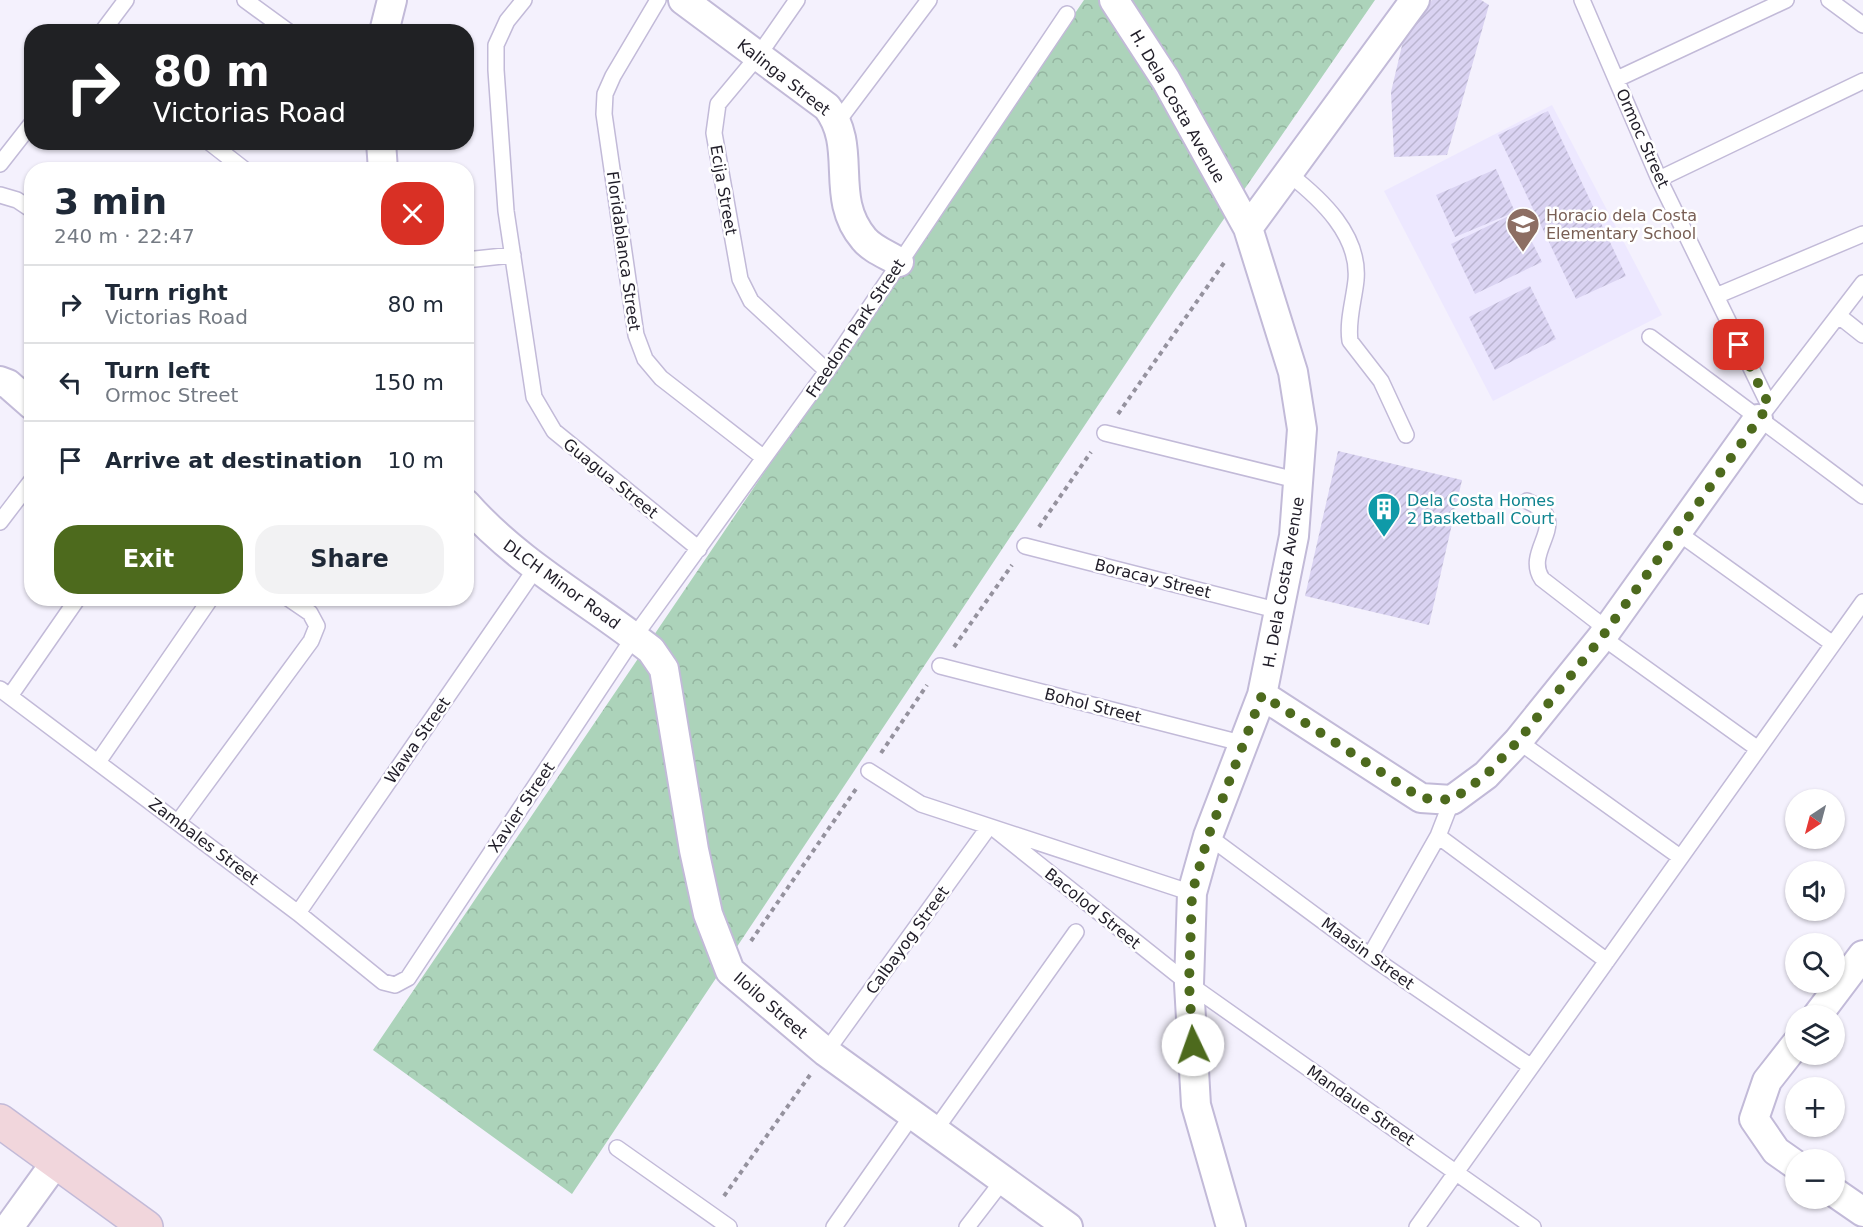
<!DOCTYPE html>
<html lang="en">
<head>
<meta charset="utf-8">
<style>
	:root { --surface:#fff; --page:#f2f2f3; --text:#1f2937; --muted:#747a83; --line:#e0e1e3; --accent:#4d6a1d }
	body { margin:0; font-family:"DejaVu Sans",sans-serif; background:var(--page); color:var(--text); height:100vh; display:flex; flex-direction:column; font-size:22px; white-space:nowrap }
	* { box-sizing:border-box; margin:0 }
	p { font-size:20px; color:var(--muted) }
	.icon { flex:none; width:33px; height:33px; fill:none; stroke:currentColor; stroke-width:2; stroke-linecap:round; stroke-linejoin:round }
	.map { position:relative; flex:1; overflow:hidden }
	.side { position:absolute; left:24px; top:162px; width:450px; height:444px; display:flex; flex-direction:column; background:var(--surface); border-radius:24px; box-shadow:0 2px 4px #0004 }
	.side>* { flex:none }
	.guide { position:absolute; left:24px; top:24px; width:450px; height:126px; border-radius:24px; box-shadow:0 2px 4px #0004; background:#202124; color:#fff; overflow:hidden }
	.needle { width:39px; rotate:216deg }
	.tools { position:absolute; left:1785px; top:789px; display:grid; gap:12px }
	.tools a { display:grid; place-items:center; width:60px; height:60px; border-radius:50%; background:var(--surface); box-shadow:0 2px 4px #0004; font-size:30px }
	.pin { position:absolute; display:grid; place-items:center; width:51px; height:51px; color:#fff; margin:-26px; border-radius:12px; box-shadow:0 3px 9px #0006 }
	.me { position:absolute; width:66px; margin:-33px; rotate:357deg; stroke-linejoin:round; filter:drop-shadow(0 0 4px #0008) }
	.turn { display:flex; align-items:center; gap:21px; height:126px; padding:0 30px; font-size:27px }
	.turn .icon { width:78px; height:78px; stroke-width:2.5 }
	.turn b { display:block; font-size:42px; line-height:51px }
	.round { display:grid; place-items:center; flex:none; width:63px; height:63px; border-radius:24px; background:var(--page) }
	.head { display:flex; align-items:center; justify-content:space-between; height:102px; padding:0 30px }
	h1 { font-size:36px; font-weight:600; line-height:45px }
	.primary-button { display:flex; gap:12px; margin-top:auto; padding:12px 30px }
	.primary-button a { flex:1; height:69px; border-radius:24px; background:var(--accent); color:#fff; font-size:24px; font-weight:600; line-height:69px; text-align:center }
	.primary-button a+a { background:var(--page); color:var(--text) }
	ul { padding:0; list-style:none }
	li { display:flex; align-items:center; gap:18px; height:78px; padding:0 30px; border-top:2px solid var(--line) }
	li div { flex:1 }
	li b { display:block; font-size:22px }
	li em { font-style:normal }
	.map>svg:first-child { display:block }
	.built { fill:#ede8ff }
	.park { fill:url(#park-crowns) }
	.building { fill:url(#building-hatch) }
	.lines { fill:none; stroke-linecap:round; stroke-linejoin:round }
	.lane-casing { stroke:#c2bad8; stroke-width:18 }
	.street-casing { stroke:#c2bad8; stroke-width:32 }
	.secondary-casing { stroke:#c2bad8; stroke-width:36 }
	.path { stroke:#95929e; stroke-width:4; stroke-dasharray:4.5 4.5; stroke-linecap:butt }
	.lane { stroke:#fff; stroke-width:15 }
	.street { stroke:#fff; stroke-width:28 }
	.secondary { stroke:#f1d6dc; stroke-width:33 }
	.route { stroke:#4d6a1d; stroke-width:10; stroke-dasharray:0 18 }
	.labels { text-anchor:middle; stroke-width:5; stroke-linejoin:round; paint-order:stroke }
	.street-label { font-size:16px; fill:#201d28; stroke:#fff }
	.education-label { font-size:16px; fill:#785e54; stroke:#fff; text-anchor:start }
	.culture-label { font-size:16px; fill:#0d838f; stroke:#fff; text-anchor:start }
</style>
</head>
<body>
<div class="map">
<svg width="1863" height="1227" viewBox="0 0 1863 1227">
	<defs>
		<pattern id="park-crowns" width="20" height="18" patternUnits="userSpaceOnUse" patternTransform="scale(1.5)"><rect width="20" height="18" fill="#acd3ba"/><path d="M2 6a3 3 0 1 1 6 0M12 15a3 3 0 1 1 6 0" fill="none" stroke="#94b5a0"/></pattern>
		<pattern id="building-hatch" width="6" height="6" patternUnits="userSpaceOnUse" patternTransform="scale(1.5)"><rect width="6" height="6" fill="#dad3f2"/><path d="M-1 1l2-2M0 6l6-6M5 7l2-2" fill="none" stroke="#bbb5d0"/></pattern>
	</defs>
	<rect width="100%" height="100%" fill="#f4f1fd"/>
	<path class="built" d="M1552 105 1662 315 1493 401 1384 191Z"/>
	<path class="park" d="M1084 0H1375L1179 284 572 1194 373 1050Z"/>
	<path class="building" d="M1432 0H1481L1489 5 1447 155 1394 157 1391 92 1404 37Z
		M1548 111 1626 276 1576 299 1498 135Z
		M1496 169 1515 212 1455 237 1436 195Z
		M1517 212 1542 262 1475 294 1451 244Z
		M1530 286 1556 339 1495 370 1469 317Z
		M1338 451 1462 480 1429 625 1305 596Z"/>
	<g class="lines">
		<g class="lane-casing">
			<path id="lane" d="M245 0 289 32
				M524 0 507 21 496 45V70L506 211 534 397 554 431 699 549
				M658 0 613 76 605 94 604 114 636 335 645 359 661 378 764 458
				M797 0 758 56 718 104 714 133 740 279 751 301 827 371
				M1582 0 1659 179 1769 405
				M1829 0 1863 25
				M102 32 126 0
				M1617 79 1786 0
				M838 121 929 0
				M209 142 245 170
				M0 164 32 123
				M1289 174C1321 199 1360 235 1356 280 1354 300 1347 321 1350 341L1381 381 1406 435
				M1659 179 1863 81
				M0 195 17 200 32 210
				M466 260 513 255
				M1716 296 1863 234
				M1839 316 1863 335
				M1650 337 1863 496
				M1764 412 1863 283
				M1105 433 1300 481
				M1527 501C1575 521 1522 549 1542 579L1608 630
				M0 522 32 480
				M1677 532 1833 644
				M1025 546 1280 611
				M1602 637 1758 749
				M940 666 1245 744
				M0 689 298 913 383 982 395 985 408 978 634 637 827 371 1067 14
				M10 696 78 598
				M1518 741 1680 857
				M98 762 211 598
				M869 771 921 804 1192 893
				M178 822 311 641 317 626 310 613 288 598
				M997 831 1189 984 1533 1227
				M1208 836 1370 956 1530 1066
				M1438 836 1607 961
				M298 913 536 568
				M1370 956 1438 836 1452 800
				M826 1052 988 828
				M936 1129 1076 932
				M617 1148 729 1227
				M834 1227 913 1114
				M967 1227 1004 1179
				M1417 1227 1863 602"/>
		</g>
		<g class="street-casing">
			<path id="street" d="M683 0 827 107C859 148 828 197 864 239 872 249 888 255 899 262
				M1114 0 1166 80 1248 228 1293 372 1302 429 1294 536 1262 695 1208 836 1192 893 1189 984 1196 1105 1231 1227
				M384 32 392 0
				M381 142 383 170
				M1248 228 1415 0
				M0 381 8 384 32 405
				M466 504C519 564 589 601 651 650L664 669 694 850 708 914 730 971 826 1052 1068 1227
				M1262 695 1421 798 1452 800 1486 775 1518 741 1602 637 1758 419
				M1817 1016 1863 955
				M1796 1044 1767 1081 1754 1119 1776 1151 1796 1165
				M1834 1192 1863 1212
				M9 1227 56 1162"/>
		</g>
		<g class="secondary-casing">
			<path id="secondary" d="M0 1121 146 1227"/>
		</g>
		<path class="path" d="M1118 414 1226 260
			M1039 527 1091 452
			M954 647 1012 565
			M881 753 927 685
			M751 941 856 789
			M724 1196 810 1075"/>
		<use href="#lane" class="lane"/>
		<use href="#street" class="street"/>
		<use href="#secondary" class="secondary"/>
	</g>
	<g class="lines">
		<path class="route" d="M1193 1045 1189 984 1192 893 1208 837 1262 695 1421 798 1452 800 1486 775 1518 741 1602 637 1769 405 1739 345"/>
	</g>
	<defs>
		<g id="school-pin" transform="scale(1.725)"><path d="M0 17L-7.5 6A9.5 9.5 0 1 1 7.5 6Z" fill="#8d6e63" stroke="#fff"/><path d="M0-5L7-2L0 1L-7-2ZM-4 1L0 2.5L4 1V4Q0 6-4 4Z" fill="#fff"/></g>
		<g id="building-pin" transform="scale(1.725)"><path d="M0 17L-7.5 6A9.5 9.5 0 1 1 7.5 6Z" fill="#0f9aa8" stroke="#fff"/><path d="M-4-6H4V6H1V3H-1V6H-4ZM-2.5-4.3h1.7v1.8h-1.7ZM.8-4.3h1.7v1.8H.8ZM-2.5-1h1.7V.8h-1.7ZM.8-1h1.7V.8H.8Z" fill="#fff"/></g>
	</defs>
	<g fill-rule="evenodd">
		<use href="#school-pin" x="1523" y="224"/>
		<use href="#building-pin" x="1384" y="509"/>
	</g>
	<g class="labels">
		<g class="street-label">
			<text transform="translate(784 77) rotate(38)" y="6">Kalinga Street</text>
			<text transform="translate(1178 106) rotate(60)" y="6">H. Dela Costa Avenue</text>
			<text transform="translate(1643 138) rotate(66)" y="6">Ormoc Street</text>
			<text transform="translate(724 190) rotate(80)" y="6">Ecija Street</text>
			<text transform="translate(624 251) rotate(82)" y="6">Floridablanca Street</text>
			<text transform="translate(855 328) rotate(-56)" y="6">Freedom Park Street</text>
			<text transform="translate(611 478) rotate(39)" y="6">Guagua Street</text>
			<text transform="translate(1153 578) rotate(14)" y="6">Boracay Street</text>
			<text transform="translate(1283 582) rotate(-80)" y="6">H. Dela Costa Avenue</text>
			<text transform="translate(562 584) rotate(36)" y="6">DLCH Minor Road</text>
			<text transform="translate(1093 705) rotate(14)" y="6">Bohol Street</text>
			<text transform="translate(417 740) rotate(-55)" y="6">Wawa Street</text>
			<text transform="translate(521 807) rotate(-56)" y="6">Xavier Street</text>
			<text transform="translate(204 841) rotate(37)" y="6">Zambales Street</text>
			<text transform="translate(1093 908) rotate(39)" y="6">Bacolod Street</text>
			<text transform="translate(907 940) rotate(-54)" y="6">Calbayog Street</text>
			<text transform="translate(1368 953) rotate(36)" y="6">Maasin Street</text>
			<text transform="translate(771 1005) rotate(41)" y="6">Iloilo Street</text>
			<text transform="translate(1361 1105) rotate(35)" y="6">Mandaue Street</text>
		</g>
		<g class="education-label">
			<text x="1546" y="221">Horacio dela Costa<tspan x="1546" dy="18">Elementary School</tspan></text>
		</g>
		<g class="culture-label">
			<text x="1407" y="506">Dela Costa Homes<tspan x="1407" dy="18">2 Basketball Court</tspan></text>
		</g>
	</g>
</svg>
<div class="tools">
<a><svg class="needle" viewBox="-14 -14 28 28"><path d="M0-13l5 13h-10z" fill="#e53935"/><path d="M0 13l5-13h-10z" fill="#747a83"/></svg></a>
<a><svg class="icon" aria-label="sound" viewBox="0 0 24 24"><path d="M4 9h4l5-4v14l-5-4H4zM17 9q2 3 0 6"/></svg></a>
<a><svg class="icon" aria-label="search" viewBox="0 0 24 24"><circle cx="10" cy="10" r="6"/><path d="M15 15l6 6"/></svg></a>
<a><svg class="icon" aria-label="layers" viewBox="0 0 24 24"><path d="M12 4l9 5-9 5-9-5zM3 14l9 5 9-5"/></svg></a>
<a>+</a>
<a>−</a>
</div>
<div class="pin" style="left:1739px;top:345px;background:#d93025"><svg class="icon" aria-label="arrive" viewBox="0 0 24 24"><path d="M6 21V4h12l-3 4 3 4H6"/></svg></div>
<svg class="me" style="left:1193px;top:1045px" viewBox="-20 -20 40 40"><circle r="19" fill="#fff"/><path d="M0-13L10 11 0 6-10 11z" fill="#4d6a1d"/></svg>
<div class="guide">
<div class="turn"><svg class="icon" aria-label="right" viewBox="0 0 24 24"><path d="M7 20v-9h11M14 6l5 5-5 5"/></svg><div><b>80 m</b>Victorias Road</div></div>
</div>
<section class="side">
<div class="head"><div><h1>3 min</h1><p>240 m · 22:47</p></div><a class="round" style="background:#d93025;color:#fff"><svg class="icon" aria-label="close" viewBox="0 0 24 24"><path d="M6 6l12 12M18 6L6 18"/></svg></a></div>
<ul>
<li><svg class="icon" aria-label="right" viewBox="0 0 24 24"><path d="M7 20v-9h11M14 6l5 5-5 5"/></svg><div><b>Turn right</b><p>Victorias Road</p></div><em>80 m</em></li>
<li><svg class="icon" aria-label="left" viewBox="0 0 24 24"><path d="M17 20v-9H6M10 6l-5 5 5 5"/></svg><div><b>Turn left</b><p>Ormoc Street</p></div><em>150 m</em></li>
<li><svg class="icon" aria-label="arrive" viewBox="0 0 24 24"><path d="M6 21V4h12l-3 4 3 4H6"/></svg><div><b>Arrive at destination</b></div><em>10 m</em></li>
</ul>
<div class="primary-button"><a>Exit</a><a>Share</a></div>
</section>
</div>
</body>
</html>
